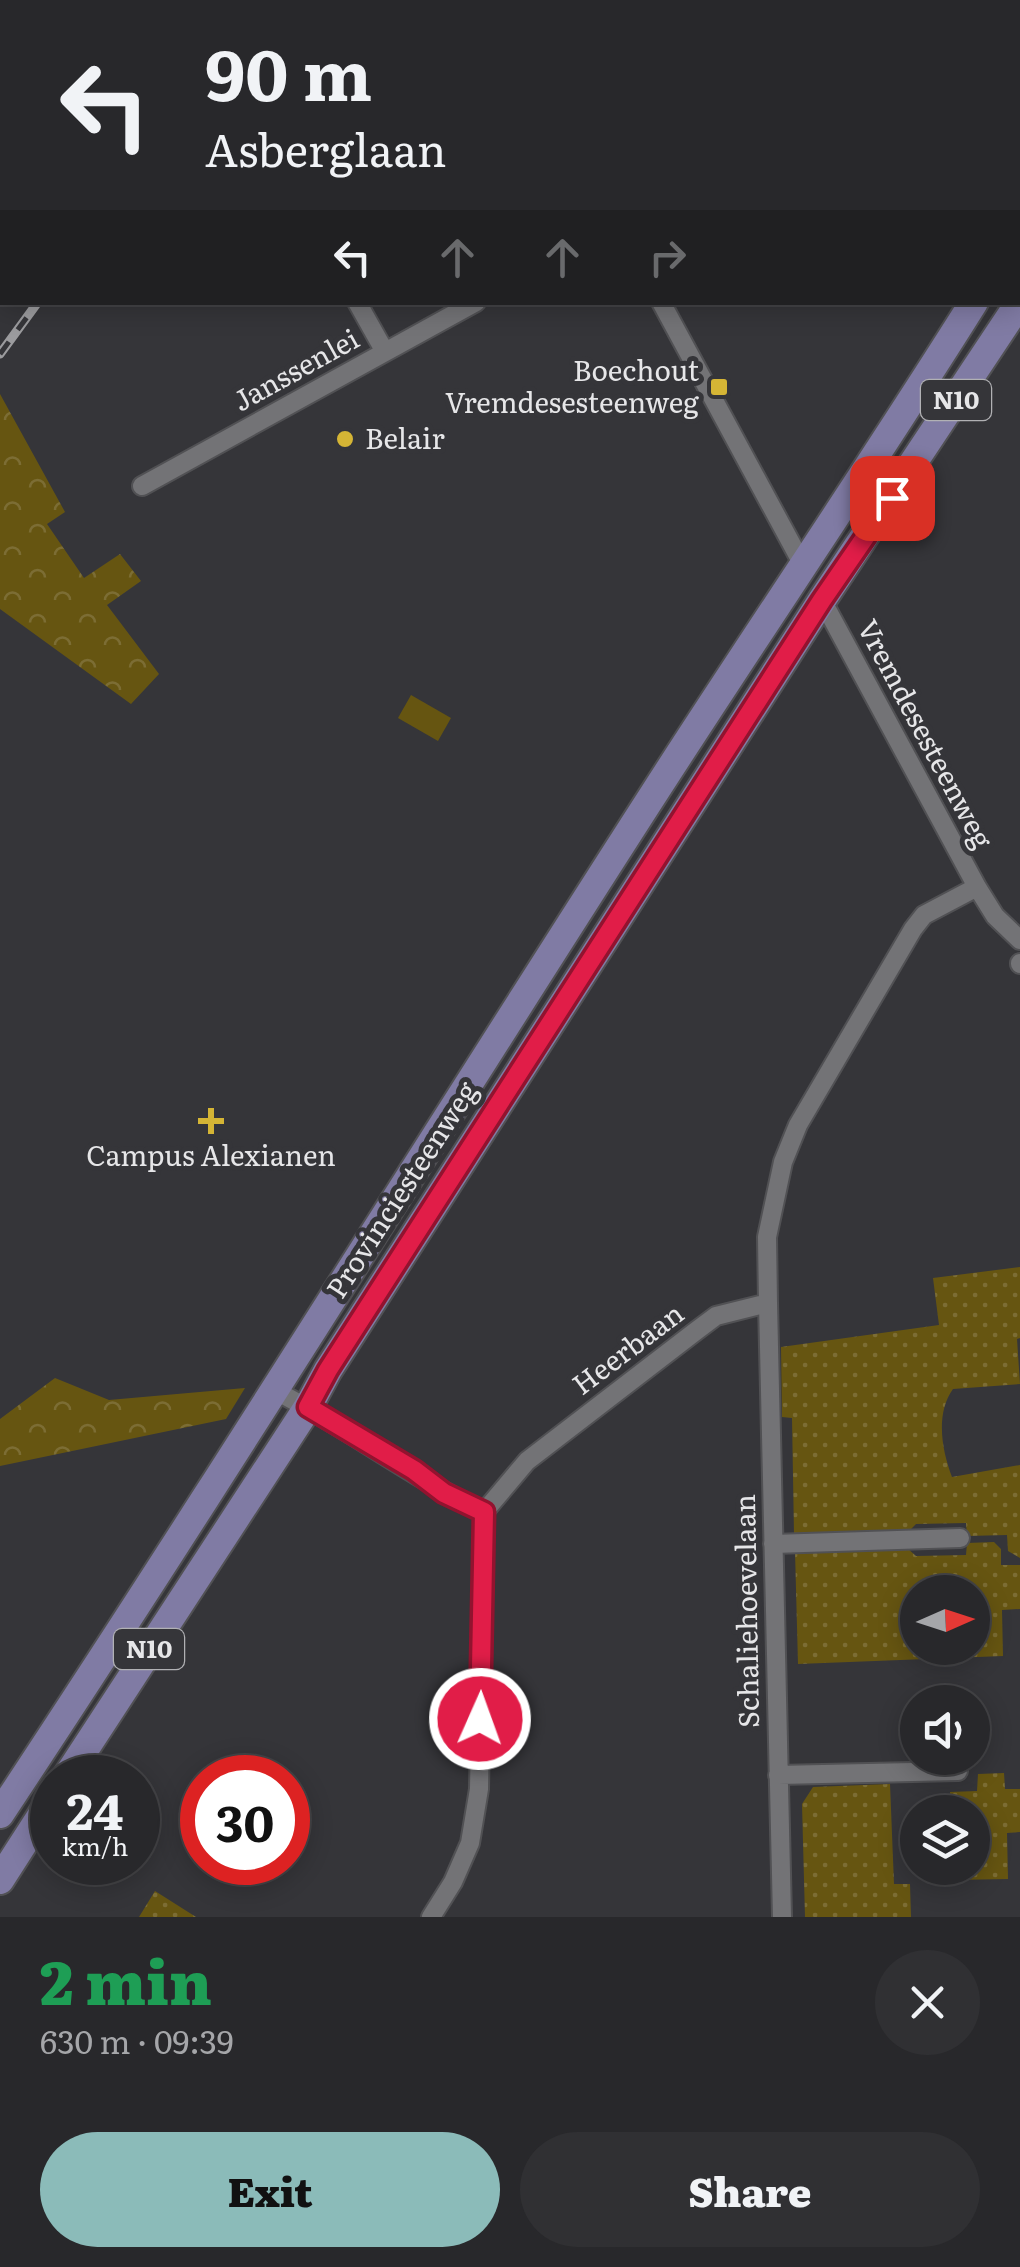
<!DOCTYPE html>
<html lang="en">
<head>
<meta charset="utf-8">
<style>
	:root { --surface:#28282b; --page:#303033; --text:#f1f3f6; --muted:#a5a6a9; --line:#444447; --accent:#8bbbb9 }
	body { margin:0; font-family:Literata,serif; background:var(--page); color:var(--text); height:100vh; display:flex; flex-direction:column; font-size:38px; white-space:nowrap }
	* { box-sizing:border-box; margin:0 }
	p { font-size:32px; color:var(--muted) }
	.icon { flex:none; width:55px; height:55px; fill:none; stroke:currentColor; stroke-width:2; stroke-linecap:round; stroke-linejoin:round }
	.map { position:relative; height:1917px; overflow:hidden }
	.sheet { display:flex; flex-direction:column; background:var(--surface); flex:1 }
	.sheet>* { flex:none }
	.hud { position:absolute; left:0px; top:0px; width:1020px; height:305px; box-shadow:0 5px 25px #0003,0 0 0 2px var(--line); background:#28282b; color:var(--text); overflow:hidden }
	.needle { width:65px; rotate:87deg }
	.tools { position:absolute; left:900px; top:1575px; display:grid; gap:20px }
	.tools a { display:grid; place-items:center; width:90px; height:90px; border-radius:50%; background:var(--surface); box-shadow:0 5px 25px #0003,0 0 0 2px var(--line); font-size:50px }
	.speed { position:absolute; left:30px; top:1755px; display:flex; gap:20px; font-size:50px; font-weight:700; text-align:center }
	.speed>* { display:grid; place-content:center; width:130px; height:130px; border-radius:50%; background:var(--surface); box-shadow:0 5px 25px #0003,0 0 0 2px var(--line); line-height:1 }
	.speed small { font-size:25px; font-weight:400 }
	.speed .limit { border:15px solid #d22; background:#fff; color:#111 }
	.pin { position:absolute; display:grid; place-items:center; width:85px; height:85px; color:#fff; margin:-42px; border-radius:20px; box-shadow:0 5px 15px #0006 }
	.me { position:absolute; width:110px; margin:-55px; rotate:2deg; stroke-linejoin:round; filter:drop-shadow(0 0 8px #0008) }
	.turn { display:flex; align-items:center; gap:35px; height:210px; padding:0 40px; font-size:45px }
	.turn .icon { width:130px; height:130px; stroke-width:2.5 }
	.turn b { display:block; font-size:70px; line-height:85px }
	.lanes { display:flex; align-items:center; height:95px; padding:0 40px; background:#0003; justify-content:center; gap:50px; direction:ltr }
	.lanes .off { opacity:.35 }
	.round { display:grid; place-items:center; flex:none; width:105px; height:105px; border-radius:52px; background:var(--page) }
	.head { display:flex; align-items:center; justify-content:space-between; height:170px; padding:0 40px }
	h1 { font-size:60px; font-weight:800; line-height:75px; color:#1e9e55 }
	.action { display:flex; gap:20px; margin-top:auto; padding:20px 40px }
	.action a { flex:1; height:115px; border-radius:60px; background:var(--accent); color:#111; font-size:40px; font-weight:800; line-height:115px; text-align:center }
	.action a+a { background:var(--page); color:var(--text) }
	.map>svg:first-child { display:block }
	.grass { fill:url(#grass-dots); fill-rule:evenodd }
	.forest { fill:url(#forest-crowns) }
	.pitch { fill:#651 }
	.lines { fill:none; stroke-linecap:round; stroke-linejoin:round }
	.minor-casing { stroke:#515154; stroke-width:22 }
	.primary-casing { stroke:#515154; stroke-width:32 }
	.minor { stroke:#737376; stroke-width:18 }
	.primary { stroke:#807ba4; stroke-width:28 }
	.rail-casing { stroke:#9b9b9e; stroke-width:9 }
	.rail { stroke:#353539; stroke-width:5; stroke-dasharray:15; stroke-linecap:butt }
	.route-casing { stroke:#92132f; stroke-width:25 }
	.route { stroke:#e11d48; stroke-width:18 }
	.poi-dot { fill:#d5b535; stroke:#353539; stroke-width:4 }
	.labels { text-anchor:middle; stroke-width:10; stroke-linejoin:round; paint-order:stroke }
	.shield { fill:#353539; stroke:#b1b1b4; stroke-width:2.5 }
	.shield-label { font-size:25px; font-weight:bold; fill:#e6e6e8 }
	.street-label { font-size:28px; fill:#e6e6e8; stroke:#353539 }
	.poi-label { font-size:28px; fill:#e6e6e8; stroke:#353539; text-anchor:end }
</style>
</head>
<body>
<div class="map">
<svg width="1020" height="1917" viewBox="0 0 1020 1917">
	<defs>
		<pattern id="grass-dots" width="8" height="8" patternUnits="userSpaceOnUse" patternTransform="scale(2.5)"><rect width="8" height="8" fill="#651"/><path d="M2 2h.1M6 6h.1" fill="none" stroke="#7c6d34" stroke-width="1.8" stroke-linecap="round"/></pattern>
		<pattern id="forest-crowns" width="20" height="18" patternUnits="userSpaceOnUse" patternTransform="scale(2.5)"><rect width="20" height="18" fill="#651"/><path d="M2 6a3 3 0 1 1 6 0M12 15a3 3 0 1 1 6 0" fill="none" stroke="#7c6d34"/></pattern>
	</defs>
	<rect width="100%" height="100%" fill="#353539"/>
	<path class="grass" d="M1020 1267V1338L1017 1339 1020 1384 953 1389C935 1414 942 1451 952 1477L1020 1465V1558L1008 1551 1007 1535 967 1536 966 1523 916 1524 907 1533 794 1534 792 1418 782 1417 781 1347 939 1325 933 1278Z
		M994 1542 1001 1549V1565H1020V1609L1002 1610 1003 1656 798 1664 795 1551 907 1548 916 1556 966 1555 967 1543ZM918 1592H972V1648H918Z
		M1004 1773 1005 1789H1020V1832L1007 1833 1008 1879 952 1880 951 1868H972V1812H950V1792L977 1791 978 1774Z
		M890 1784 894 1884H910L911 1917H805L802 1804 813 1787Z
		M155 1891 196 1917H139Z"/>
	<path class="forest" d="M675 0H949L676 2Z
		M0 394 65 512 47 524 84 578 120 554 141 581 107 605 159 674 131 704 0 609Z
		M55 1378 109 1400 245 1388 226 1419 0 1466V1419Z"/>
	<path class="pitch" d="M411 695 451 718 438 741 398 718Z"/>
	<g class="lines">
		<g class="minor-casing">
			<path id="minor" d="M529 0V2
				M208 2 210 0
				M357 302 385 352
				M661 302 804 567
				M142 486 476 302
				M822 600 977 887 995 916 1020 940
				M1020 963V964
				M272 1389C345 1426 411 1477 484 1512
				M773 1544 960 1538
				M778 1775 958 1771
				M431 1917 453 1882 470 1843 479 1789 484 1512 527 1461 696 1331 716 1316 768 1303
				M782 1917 768 1303 767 1237 783 1162 798 1125 913 929 924 915 977 887"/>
		</g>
		<g class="primary-casing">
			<path id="primary" d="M1018 232 1020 228
				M66 1778 308 1407 328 1370 822 600 1020 302
				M0 1814C223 1477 435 1134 653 795 759 630 870 468 974 302
				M0 1880 52 1799"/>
		</g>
		<use href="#minor" class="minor"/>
		<use href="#primary" class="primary"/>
		<g class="rail-casing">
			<path id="rail" d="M260 2 262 0
				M0 354 38 302"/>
		</g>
		<use href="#rail" class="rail"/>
	</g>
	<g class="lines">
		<g class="route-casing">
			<path id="route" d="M480 1719 484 1512 444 1493 414 1470 308 1407 328 1370 822 600 892 498"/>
		</g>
		<use href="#route" class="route"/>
	</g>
	<g class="poi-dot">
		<rect x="709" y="377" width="20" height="20" rx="5"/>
		<circle cx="345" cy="439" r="10"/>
		<path d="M206 1106h10v10h10v10h-10v10h-10v-10h-10v-10h10z"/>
	</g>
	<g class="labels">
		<g class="shield">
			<rect x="921" y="380" width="70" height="40" rx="8"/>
			<rect x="114" y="1629" width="70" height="40" rx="8"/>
		</g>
		<g class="shield-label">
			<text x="956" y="409">N10</text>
			<text x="149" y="1658">N10</text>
		</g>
		<g class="street-label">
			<text transform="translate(296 370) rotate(-29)" y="10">Janssenlei</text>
			<text transform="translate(925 734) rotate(62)" y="10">Vremdesesteenweg</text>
			<text transform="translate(402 1190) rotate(-57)" y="10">Provinciesteenweg</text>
			<text transform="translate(628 1349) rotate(-37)" y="10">Heerbaan</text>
			<text transform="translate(747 1611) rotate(-91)" y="10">Schaliehoevelaan</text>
		</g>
		<g class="poi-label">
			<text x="699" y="381">Boechout<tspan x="699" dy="32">Vremdesesteenweg</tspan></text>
			<text x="365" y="449" text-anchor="start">Belair</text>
			<text x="211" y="1166" text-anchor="middle">Campus Alexianen</text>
		</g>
	</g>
</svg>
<div class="tools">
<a><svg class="needle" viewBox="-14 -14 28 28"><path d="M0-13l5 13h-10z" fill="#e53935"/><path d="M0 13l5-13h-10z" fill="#a5a6a9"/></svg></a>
<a><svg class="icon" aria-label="sound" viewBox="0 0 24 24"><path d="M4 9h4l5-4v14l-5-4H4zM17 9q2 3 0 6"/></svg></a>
<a><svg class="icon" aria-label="layers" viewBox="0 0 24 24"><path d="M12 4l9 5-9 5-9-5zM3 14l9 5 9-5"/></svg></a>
</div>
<div class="speed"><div>24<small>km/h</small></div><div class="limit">30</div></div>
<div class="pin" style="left:892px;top:498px;background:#d93025"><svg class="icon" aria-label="arrive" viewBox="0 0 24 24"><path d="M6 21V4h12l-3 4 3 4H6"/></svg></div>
<svg class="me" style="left:480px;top:1719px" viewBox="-20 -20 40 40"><circle r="17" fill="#e11d48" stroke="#fff" stroke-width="3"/><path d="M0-11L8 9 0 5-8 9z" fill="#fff"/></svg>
<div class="hud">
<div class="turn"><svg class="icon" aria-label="left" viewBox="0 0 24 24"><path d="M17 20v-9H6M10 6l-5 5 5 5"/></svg><div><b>90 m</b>Asberglaan</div></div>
<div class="lanes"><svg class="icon" aria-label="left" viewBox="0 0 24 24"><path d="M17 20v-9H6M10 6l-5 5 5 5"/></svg><svg class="icon off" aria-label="ahead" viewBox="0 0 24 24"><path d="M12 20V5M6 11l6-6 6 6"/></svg><svg class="icon off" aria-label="ahead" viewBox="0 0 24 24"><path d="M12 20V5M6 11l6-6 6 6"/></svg><svg class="icon off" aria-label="right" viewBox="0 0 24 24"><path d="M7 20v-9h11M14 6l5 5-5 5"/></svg></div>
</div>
</div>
<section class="sheet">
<div class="head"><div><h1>2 min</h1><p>630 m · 09:39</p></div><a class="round"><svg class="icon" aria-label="close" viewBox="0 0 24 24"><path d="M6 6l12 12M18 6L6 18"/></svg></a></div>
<div class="action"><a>Exit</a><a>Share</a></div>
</section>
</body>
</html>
